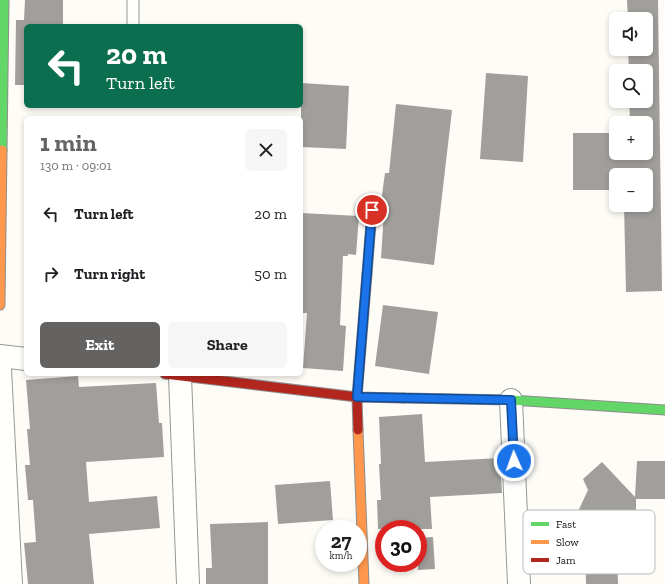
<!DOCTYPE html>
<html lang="en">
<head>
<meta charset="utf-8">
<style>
	:root { --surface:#fff; --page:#f6f6f6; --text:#202124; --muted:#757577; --accent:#646362 }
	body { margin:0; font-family:"Zilla Slab",serif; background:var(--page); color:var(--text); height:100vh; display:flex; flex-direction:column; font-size:15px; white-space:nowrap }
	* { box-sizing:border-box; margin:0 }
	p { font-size:13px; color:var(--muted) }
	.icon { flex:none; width:22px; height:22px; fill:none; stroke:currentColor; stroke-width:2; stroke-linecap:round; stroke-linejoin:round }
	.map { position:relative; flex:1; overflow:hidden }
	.sheet { position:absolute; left:24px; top:116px; width:279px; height:260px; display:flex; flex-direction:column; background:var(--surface); border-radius:6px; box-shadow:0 2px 6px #0003 }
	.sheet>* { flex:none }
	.banner { position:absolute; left:24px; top:24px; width:279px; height:84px; border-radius:6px; box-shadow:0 2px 6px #0003; background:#0b6e4f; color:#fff; overflow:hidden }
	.fabs { position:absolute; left:609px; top:12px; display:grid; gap:8px }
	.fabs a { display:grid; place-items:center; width:44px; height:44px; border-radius:6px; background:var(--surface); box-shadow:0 2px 6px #0003; font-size:20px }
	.speed { position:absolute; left:315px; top:520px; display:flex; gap:8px; font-size:20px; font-weight:700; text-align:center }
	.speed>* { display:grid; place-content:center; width:52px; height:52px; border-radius:50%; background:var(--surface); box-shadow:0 2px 6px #0003; line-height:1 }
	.speed small { font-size:10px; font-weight:400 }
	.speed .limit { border:6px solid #d22; background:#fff; color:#111 }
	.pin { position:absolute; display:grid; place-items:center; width:34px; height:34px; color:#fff; margin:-17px; border:2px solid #fff; border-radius:50%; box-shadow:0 1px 4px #0007 }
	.me { position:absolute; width:44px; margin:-22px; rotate:358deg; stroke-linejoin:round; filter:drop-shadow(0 0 3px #0008) }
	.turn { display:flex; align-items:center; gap:14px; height:84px; padding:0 16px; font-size:18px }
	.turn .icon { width:52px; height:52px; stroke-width:2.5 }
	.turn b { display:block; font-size:28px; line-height:34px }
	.round { display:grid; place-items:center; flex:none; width:42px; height:42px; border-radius:6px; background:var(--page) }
	.headline { display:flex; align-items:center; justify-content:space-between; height:68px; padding:0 16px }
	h1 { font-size:24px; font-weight:700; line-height:30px; color:var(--accent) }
	.action { display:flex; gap:8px; margin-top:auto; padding:8px 16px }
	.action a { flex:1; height:46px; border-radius:6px; background:var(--accent); color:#fff; font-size:16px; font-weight:700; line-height:46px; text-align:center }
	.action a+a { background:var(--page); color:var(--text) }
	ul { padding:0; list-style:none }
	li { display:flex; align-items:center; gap:12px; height:60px; padding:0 16px }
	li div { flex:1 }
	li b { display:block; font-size:15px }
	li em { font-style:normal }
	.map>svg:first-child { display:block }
	.building { fill:#a19f9c }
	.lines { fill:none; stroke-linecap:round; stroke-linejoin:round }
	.lane-casing { stroke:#979795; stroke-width:13 }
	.street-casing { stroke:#979795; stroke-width:24 }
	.fast-casing { stroke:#8e8d8b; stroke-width:11 }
	.slow-casing { stroke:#8e8d8b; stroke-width:11 }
	.jam-casing { stroke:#8e8d8b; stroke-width:11 }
	.lane { stroke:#fffffe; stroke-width:11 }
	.street { stroke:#fffffe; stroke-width:22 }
	.fast { stroke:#63d668; stroke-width:9 }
	.slow { stroke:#ff974d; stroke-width:9 }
	.jam { stroke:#b3261e; stroke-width:9 }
	.route-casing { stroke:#114b97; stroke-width:10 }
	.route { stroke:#1a73e8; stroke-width:7 }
	.key { fill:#fff; stroke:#b8b8b8; stroke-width:1 }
	.key-label { font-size:11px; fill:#111 }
</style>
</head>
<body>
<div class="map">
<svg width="665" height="584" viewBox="0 0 665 584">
	<rect width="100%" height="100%" fill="#fdfcf7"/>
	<path class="building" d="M25 0H63V26H26V85H15L16 20H24Z
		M627 0H658L662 291 626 292 624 205H646V175H616V190H573V133H616V153H646V123H623V119H630L629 101H646V71H629L628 49H646V19H628Z
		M486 73 528 76 523 162 480 159Z
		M301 83 349 86 346 149 301 147Z
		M396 104 452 110 434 265 381 258 384 211 381 202 385 173H389Z
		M301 213 359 216 356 255 348 254V256H343L340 325 346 326 343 371 303 368 307 313H301Z
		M383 305 438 312 429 374 375 366Z
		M78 376 79 387 156 383 159 423H162L164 457 86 462 89 502 157 496 160 528 89 534 94 584H28L24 543 36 542 33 500H28L25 465H30L27 429H30L26 380Z
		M422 414 425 462 500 458 502 493 430 497 432 529H378L377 500H381L379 464H381L379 417Z
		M637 461H665V499H636V549H617L618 584H586L585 546 576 539 584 526 575 518 588 490 583 479 602 462 635 497Z
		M330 481 333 520 278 524 275 485Z
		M268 522V584H206V568H212L210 524Z
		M433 537 435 569 418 570V538Z"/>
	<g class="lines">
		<g class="lane-casing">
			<path id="lane" d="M133 26V0"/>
		</g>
		<g class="street-casing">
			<path id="street" d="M0 356 26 359
				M0 369 11 584
				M180 376 188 584
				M511 400 519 584"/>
		</g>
		<g class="fast-casing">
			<path id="fast" d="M2 150 4 0
				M367 274 372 210
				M403 398 511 400 665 410"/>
		</g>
		<g class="slow-casing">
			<path id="slow" d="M0 305 2 150
				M358 430 364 584"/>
		</g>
		<g class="jam-casing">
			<path id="jam" d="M165 374 357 397 403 398
				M358 430 357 397 367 274"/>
		</g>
		<use href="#lane" class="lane"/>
		<use href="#street" class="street"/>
		<use href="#fast" class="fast"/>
		<use href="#slow" class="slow"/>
		<use href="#jam" class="jam"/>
	</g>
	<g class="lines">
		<g class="route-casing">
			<path id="route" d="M372 210 357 397 511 400 514 461"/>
		</g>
		<use href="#route" class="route"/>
	</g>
	<rect x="523" y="510" width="132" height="64" rx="6" class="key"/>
	<rect x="531" y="522" width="18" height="4" fill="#63d668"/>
	<rect x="531" y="540" width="18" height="4" fill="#ff974d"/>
	<rect x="531" y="558" width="18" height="4" fill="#b3261e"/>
	<g class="key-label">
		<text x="556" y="528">Fast</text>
		<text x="556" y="546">Slow</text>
		<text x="556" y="564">Jam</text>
	</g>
</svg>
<div class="fabs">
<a><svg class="icon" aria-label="sound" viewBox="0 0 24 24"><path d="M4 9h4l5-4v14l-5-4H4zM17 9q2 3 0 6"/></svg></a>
<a><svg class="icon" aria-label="search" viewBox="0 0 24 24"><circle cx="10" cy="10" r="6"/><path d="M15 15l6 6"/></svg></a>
<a>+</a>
<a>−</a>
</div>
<div class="speed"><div>27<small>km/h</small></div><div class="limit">30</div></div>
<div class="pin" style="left:372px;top:210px;background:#d93025"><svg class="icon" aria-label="arrive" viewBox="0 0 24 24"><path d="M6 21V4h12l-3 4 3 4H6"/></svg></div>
<svg class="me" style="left:514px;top:461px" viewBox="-20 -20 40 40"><circle r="17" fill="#1a73e8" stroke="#fff" stroke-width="3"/><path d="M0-11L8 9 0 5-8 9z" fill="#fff"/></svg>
<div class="banner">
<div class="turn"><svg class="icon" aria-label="left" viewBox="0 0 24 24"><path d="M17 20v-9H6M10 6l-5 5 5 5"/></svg><div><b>20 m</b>Turn left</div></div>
</div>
<section class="sheet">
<div class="headline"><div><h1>1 min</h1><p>130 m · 09:01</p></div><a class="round"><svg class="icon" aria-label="close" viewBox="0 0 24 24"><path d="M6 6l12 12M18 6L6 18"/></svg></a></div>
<ul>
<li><svg class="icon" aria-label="left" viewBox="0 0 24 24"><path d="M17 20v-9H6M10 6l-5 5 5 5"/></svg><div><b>Turn left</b></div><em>20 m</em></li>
<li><svg class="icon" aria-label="right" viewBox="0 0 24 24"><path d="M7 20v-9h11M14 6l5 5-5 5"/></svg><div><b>Turn right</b></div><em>50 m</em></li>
</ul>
<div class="action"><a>Exit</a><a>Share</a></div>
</section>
</div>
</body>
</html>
